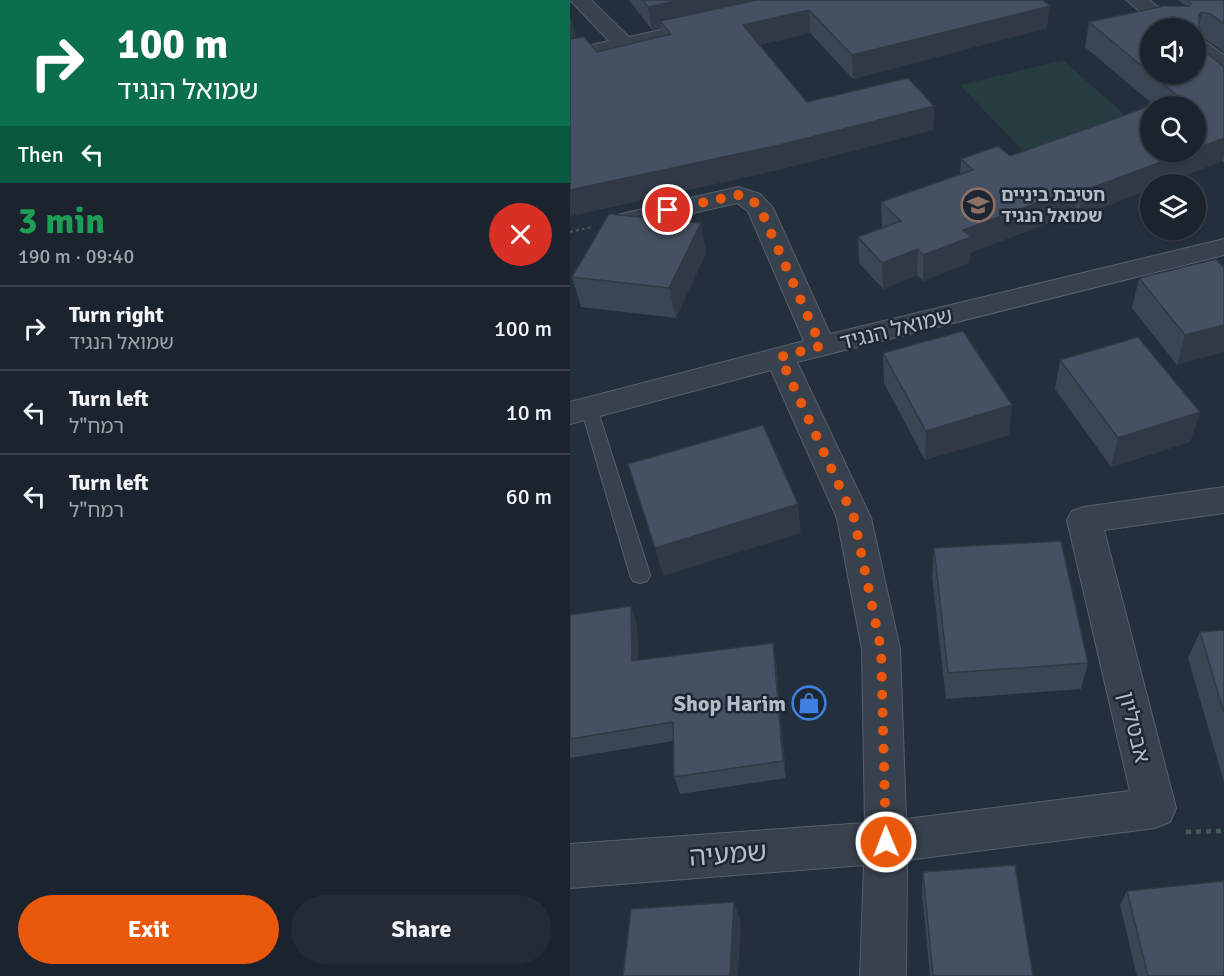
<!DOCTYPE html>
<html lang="en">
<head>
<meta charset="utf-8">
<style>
	:root { --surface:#1b232e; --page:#242b36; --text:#f1f3f6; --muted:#a0a4aa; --line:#39404a; --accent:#ea580c }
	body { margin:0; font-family:Signika,"Noto Sans Hebrew",sans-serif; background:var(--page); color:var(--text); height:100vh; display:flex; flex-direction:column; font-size:22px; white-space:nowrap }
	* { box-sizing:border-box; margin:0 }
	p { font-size:20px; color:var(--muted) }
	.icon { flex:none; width:33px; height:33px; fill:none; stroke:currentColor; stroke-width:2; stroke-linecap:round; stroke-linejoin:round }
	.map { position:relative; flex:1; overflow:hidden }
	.panel { display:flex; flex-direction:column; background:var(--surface); width:570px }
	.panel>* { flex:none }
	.guide { background:#0b6e4f; color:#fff; overflow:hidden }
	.controls { position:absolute; left:570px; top:18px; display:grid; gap:12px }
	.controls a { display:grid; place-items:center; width:66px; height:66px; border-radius:50%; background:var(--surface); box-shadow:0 2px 4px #0004,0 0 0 2px var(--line); font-size:30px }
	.pin { position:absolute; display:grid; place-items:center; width:51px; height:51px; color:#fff; margin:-26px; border:3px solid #fff; border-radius:50%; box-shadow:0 2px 6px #0007 }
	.me { position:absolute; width:66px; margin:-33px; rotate:359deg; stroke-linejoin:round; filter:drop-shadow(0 0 4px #0008) }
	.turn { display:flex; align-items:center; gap:21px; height:126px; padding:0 18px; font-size:27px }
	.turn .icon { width:78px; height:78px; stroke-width:2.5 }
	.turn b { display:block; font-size:42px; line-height:51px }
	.then { display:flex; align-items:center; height:57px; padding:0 18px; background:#0003; gap:12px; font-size:22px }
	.round { display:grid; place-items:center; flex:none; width:63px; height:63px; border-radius:32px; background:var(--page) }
	.summary { display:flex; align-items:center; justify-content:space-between; height:102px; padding:0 18px }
	h1 { font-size:36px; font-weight:800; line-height:45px; color:#1e9e55 }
	.button { display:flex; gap:12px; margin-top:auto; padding:12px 18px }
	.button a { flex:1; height:69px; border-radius:36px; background:var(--accent); color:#fff; font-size:24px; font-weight:800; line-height:69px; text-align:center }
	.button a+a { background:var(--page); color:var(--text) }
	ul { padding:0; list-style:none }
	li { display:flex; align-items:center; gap:18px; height:84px; padding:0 18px; border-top:2px solid var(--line) }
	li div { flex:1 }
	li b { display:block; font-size:22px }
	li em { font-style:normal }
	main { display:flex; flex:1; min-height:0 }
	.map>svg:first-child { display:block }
	.green { fill:#263c3f }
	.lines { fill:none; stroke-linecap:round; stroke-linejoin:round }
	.lane-casing { stroke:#565f6c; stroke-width:2 }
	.street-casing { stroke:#565f6c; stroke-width:2 }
	.path-far1 { stroke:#44595c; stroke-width:2; stroke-dasharray:3 3; stroke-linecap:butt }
	.path { stroke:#44595c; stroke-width:4.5; stroke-dasharray:5 5; stroke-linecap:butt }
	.lane { fill:#38414e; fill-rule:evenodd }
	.street { fill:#38414e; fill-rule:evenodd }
	.wall { fill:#3b4654 }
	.shaded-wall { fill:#303945 }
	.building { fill:#455162; stroke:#303945; stroke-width:1.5 }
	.route { stroke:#ea580c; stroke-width:10; stroke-dasharray:0 18 }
	.labels { text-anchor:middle; stroke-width:5; stroke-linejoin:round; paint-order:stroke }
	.far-poi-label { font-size:18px; font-weight:bold; fill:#b4bcc9; stroke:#1d2633; text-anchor:start }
	.street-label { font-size:22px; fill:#b4bcc9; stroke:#1d2633 }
	.poi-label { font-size:22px; font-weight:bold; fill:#b4bcc9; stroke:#1d2633; text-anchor:end }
	.near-street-label { font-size:27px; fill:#b4bcc9; stroke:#1d2633 }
</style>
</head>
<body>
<main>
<section class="panel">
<div class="guide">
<div class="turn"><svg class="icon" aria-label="right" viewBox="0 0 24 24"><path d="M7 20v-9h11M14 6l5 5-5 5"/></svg><div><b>100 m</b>שמואל הנגיד</div></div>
<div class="then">Then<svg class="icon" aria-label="left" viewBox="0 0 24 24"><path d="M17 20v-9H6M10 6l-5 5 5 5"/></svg></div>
</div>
<div class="summary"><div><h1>3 min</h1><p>190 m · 09:40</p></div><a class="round" style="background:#d93025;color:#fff"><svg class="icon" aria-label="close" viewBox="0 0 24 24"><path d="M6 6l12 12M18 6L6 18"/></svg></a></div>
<ul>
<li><svg class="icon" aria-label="right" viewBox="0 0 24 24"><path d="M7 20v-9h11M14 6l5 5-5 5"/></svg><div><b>Turn right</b><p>שמואל הנגיד</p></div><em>100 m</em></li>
<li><svg class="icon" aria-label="left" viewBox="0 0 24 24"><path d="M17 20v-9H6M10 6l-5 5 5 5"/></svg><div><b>Turn left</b><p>רמח&quot;ל</p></div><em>10 m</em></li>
<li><svg class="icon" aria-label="left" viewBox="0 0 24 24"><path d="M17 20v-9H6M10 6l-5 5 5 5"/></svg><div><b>Turn left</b><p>רמח&quot;ל</p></div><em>60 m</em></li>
</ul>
<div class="button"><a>Exit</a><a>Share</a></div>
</section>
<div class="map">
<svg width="654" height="976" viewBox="0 0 654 976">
	<rect width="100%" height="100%" fill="#242f3e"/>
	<path class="green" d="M493 60 565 124 456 154 390 85Z"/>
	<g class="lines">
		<g class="lane-casing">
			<path id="lane" d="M19 402 25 404 27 408 80 575 77 581 70 583 63 581 60 575 11 408 13 404Z"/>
		</g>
		<g class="street-casing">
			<path id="street" d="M0 0H21L59 37 136 20 143 22 146 26 143 30 0 62V50L39 41Z
				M556 0H579L614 28H591Z
				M626 38 633 40 654 55V71L646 70 626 54Z
				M168 187 190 194 203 208 260 334 654 239V255L227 362 301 518 330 649 336 819 560 791 497 520 502 511 514 507 654 487V513L534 530 606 808 600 822 585 828 337 860 336 976H290L294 865 0 888V844L295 823 292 649 267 518 201 370 0 424V402L234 341 178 211 167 203 52 229 43 226 39 221 43 216Z"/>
		</g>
		<path class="path-far1" d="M0 232 22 227"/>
		<path class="path" d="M616 832 654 831"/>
		<use href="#lane" class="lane"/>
		<use href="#street" class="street"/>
	</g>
	<path class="wall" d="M59 0H473L477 28 283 79 240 33 189 45 237 102 364 106 363 130 216 168 0 216V19L6 38 27 52 93 36 91 28 82 30Z
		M608 0H654V52L632 37 630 48 654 67V163L652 161 508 217 504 213 400 253 399 263 353 281 347 275 313 289 289 263 288 237 312 228 311 202 390 174 391 159 440 156 584 105 515 47 519 22 616 6Z
		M131 223 136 253 106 318 11 307 2 277Z
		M646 259 607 365 562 308 569 278Z
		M313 353 439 435 355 460 314 383Z
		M490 360 630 412 620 442 541 467 485 389Z
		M364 548 518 663 511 689 376 699 362 576Z
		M61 606 67 625 68 660 203 643 206 662 216 778 110 794 104 777 103 741 0 758V615Z
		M654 630V782L618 658 630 632Z
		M353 872 463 976H360L352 893Z
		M557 891 654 976H567L550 905Z"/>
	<path class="shaded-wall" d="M109 0H217L90 21 91 28 82 30 78 7Z
		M480 6 477 28 283 79 282 55Z
		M239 10 240 33 175 48 173 25Z
		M632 12 627 35 633 34 627 58H626V30L629 14Z
		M0 23H3L8 46 0 48Z
		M364 106 363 130 216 168 0 216V190Z
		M654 138V154L652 161 592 184H580V189L508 217 513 191 618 152H626V149Z
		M508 188 504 213 400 253 399 263 353 281V255L393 230Z
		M131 223 136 253 106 318 99 288Z
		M348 249 347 275 313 289 312 263Z
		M654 325V352L607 365 615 335Z
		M442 405 439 435 355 460 356 431Z
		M630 412 620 442 541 467 548 438Z
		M228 504 231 533 93 576 85 548Z
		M61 606 67 625 69 680 62 661Z
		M203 643 206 662 216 778 213 761Z
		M164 902 171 922 168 976H160Z"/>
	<path class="building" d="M73 0H109L78 7Z
		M187 0H473L480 6 282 55 239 10 173 25 237 102 338 78 364 106 214 144 0 190V39L14 37 27 52 101 34 90 21Z
		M618 0H654V24L640 14 632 12 629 14V30L633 34 626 35V28H580V73L519 22 594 6H619L621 4Z
		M626 44 654 67V138L626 149V106H580V152H618L513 191 508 188 393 230 401 237 353 255 348 249 312 263 288 237 331 221 311 202 403 170 391 159 428 146 440 156 608 96 581 74H626Z
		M39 214 131 223 99 288 2 277Z
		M646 259 654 268V325L615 335 569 278Z
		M393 331 442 405 356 431 313 353Z
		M568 337 630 412 548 438 490 360Z
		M193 425 228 504 85 548 58 464Z
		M491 541 518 663 378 673 364 548Z
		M61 606 62 661 203 643 213 761 104 777 103 722 0 739V615Z
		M654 630V713L630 632Z
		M445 865 463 976H363L353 872Z
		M654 881V976H578L557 891Z
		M164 902 160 976H53L61 909Z"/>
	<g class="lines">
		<path class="route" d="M98 210 168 195 181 199 190 208 251 346 210 357 284 518 311 649 316 842"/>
	</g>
	<defs>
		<g id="school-ring" transform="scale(1.725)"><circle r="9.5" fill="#1d2633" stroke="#8d6e63" stroke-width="1.5"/><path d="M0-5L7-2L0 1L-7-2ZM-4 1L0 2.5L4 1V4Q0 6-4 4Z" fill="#8d6e63"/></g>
		<g id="shop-ring" transform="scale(1.725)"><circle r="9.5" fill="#1d2633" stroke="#3f7fe0" stroke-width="1.5"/><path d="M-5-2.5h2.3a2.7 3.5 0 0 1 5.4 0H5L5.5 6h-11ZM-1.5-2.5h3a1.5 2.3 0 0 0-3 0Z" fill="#3f7fe0"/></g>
	</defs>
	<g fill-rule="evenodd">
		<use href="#school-ring" x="408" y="205"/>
		<use href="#shop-ring" x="239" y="703"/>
	</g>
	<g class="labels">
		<g class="far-poi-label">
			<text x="431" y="201">חטיבת ביניים<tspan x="431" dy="21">שמואל הנגיד</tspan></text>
		</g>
		<g class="street-label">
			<text transform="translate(326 328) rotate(-14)" y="8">שמואל הנגיד</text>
			<text transform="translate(565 727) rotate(76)" y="8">אבטליון</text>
		</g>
		<g class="poi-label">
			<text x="216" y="711">Shop Harim</text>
		</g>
		<g class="near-street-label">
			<text transform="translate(158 854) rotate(-4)" y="9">שמעיה</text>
		</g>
	</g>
</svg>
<div class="controls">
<a><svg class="icon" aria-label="sound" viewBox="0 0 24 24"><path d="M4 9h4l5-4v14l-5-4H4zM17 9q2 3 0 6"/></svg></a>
<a><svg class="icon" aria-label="search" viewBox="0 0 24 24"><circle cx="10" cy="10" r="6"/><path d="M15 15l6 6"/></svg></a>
<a><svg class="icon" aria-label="layers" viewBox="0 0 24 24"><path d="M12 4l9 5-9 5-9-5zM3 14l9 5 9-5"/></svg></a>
</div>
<div class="pin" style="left:98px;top:210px;background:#d93025"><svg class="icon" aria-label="arrive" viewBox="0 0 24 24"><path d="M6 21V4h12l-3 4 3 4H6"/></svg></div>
<svg class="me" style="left:316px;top:842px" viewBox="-20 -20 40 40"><circle r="17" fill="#ea580c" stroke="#fff" stroke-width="3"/><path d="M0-11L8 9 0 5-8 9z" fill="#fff"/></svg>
</div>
</main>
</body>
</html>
